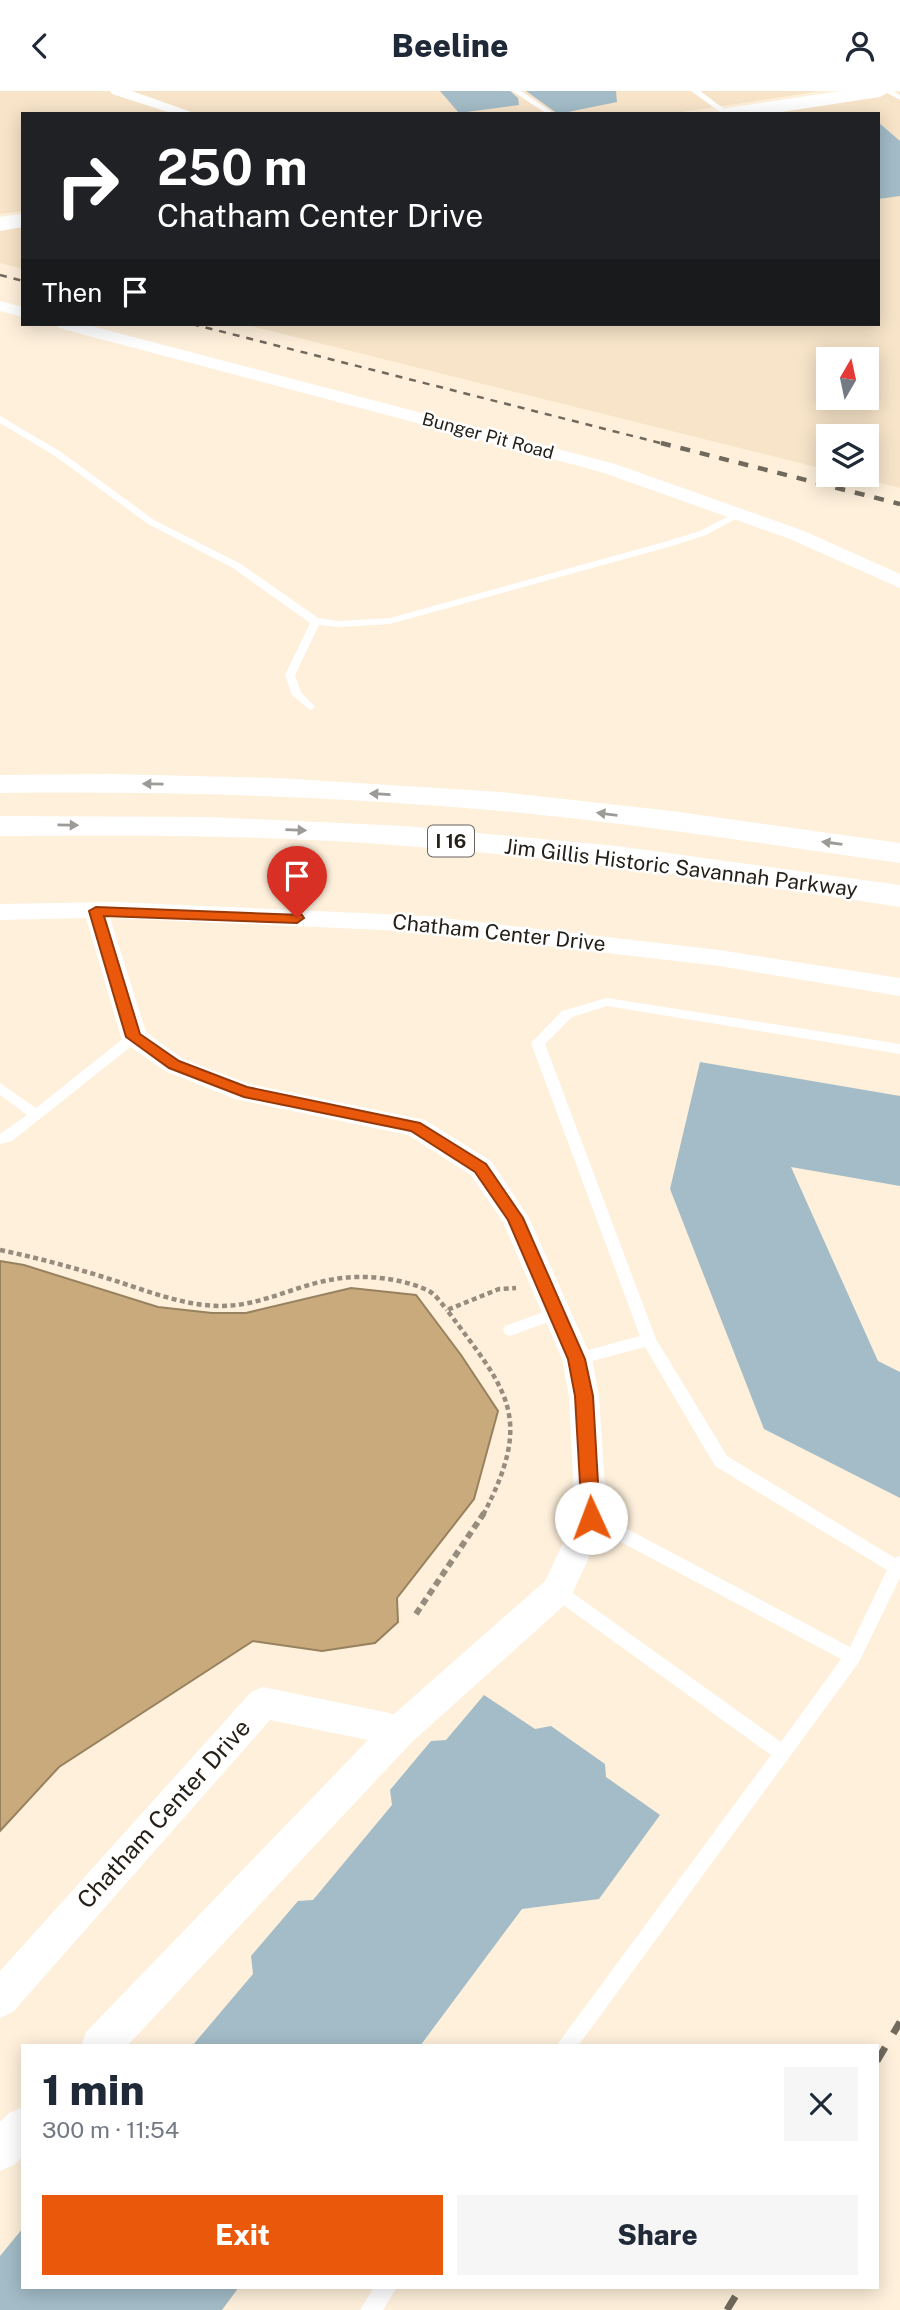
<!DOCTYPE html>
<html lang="en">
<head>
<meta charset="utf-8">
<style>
	:root { --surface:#fff; --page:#f6f6f7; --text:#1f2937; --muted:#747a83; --accent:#ea580c }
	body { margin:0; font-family:"Public Sans",sans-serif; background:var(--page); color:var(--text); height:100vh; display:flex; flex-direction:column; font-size:26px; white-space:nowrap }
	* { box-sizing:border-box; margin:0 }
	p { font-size:23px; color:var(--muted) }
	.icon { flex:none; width:38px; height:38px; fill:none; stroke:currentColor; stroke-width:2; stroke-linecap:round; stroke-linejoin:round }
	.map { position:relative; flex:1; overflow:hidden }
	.panel { position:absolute; left:21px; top:1953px; width:858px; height:245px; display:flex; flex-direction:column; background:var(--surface); border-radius:0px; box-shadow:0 4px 18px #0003 }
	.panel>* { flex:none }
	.top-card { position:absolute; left:21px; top:21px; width:859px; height:214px; border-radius:0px; box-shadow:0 4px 18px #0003; background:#202124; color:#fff; overflow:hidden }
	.needle { width:46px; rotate:9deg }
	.buttons { position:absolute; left:816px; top:256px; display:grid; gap:14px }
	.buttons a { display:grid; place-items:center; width:63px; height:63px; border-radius:0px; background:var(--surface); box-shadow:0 4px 18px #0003; font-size:35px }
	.pin { position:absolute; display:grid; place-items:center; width:60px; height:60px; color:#fff; margin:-72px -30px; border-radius:50% 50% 50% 0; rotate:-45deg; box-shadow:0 0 7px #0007 }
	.pin .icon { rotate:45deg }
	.me { position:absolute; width:77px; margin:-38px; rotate:358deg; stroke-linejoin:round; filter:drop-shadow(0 0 5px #0008) }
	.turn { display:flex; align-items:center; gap:24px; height:147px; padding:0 21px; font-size:32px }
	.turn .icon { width:91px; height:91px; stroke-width:2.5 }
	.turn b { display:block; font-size:49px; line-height:60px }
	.then { display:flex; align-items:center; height:66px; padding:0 21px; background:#0003; gap:14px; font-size:26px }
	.round { display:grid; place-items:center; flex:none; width:74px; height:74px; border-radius:0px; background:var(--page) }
	.head { display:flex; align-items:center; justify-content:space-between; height:119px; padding:0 21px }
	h1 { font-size:42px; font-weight:800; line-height:52px }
	.primary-button { display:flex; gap:14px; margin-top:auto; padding:14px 21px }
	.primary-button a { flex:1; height:80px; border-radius:0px; background:var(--accent); color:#fff; font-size:28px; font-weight:800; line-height:80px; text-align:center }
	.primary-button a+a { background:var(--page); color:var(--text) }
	header { display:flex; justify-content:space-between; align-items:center; height:91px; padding:0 21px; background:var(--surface); font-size:32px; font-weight:800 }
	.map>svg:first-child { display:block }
	.built { fill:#f7e4c9; fill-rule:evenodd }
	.water { fill:#c9aa7d; stroke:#98815f; stroke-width:2 }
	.building { fill:#a3bcc7 }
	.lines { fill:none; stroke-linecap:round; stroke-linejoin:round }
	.path-far1 { stroke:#978d7e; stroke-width:4.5; stroke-dasharray:5 3.5; stroke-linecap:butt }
	.path { stroke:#978d7e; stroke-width:6; stroke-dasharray:7 4.5; stroke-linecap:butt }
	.lane { fill:#fff; fill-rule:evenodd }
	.street { fill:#fff; fill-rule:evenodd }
	.secondary { fill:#fff; fill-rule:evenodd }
	.highway { fill:#fff; fill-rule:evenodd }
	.rail-far2 { stroke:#72695d; stroke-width:2.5; stroke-dasharray:7 7; stroke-linecap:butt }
	.rail-far1 { stroke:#72695d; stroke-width:4.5; stroke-dasharray:10 10; stroke-linecap:butt }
	.rail { stroke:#72695d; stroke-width:7; stroke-dasharray:16 16; stroke-linecap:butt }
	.oneway { fill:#9d9b98 }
	.route { fill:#ea580c; stroke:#983908; stroke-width:2 }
	.labels { text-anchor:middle; stroke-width:5; stroke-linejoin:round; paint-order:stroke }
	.far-street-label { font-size:18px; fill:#262019; stroke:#fff }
	.shield { fill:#fff; stroke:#67635e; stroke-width:2 }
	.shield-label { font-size:19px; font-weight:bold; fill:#262019 }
	.street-label { font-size:21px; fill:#262019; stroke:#fff }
	.near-street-label { font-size:24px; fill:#262019; stroke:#fff }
</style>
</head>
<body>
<header><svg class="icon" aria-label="back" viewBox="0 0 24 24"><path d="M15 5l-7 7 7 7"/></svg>Beeline<svg class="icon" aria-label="person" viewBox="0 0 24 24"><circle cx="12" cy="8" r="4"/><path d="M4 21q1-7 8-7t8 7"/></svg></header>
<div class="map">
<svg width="900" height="2219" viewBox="0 0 900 2219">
	<rect width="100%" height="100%" fill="#fef0db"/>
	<path class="built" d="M0 0H821L669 23H23V120L0 123Z
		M900 1V397L846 383H866V345H828V379L243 233H878V23H759ZM828 268H866V306H828Z
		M23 135V178L0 172V138Z"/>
	<path class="water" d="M0 1170 24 1174 158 1216 212 1222H246L351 1197 416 1204 461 1264 498 1320 474 1408 397 1507 398 1531 375 1552 322 1560 253 1550 59 1676 0 1740Z"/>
	<path class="building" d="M440 0H510L518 7 519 14 459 22Z
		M526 0H616L617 11 558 23Z
		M878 31 900 50V105L878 108Z
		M700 971 900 1005V1095L791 1076 878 1270 900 1281V1407L764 1338 670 1098Z
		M484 1604 535 1638 551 1635 605 1673 606 1686 660 1724 599 1808 522 1818 420 1955H192L253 1883 251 1865 298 1810 313 1809 392 1714 390 1699 431 1650 446 1649Z
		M23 2137V2196H239L222 2219H0V2165Z"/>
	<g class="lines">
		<path class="path-far1" d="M0 1159C39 1167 75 1177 113 1189 147 1200 185 1215 221 1215 261 1215 296 1194 335 1188 363 1183 403 1187 429 1200 436 1204 442 1213 447 1219
			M483 1424C535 1325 507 1300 447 1219L499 1198 516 1197"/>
		<path class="path" d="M416 1523 484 1422"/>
		<path class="lane" d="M512 0H521L555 23H547Z
			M691 0H700L731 23H723Z
			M884 0H893L900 4V9Z
			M0 325 61 361 154 429 241 473 318 527 338 530 390 527 664 451 700 440 737 421 745 423 706 444 672 455 390 533 338 536 319 534 295 584 301 601 315 616 310 619 292 604 285 584 310 532 233 477 148 433 55 365 0 332Z
			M607 907 900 953V963L607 915 572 926 545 953 656 1248 727 1365 895 1467 900 1465V1487L859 1571 578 1955H556L771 1664 551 1505 549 1500 551 1495 557 1493 563 1495 781 1651 841 1568 585 1432 583 1427 585 1422 591 1420 597 1422 850 1556 887 1479 715 1375 645 1256 577 1274 572 1272 570 1268 572 1264 577 1262 640 1245 531 952 562 920Z
			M134 942 140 946 139 949 12 1050 0 1053V1043L27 1024 0 1004V992L36 1017 129 943Z
			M557 1216 562 1218 564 1222 562 1226 510 1245 505 1243 503 1239 505 1235Z
			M374 2196H397L383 2219H360Z"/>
		<path class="street" d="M110 0H132L197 23H174L112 3Z
			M0 210 23 216V226L0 220Z
			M56 233H84L615 373 804 440 900 483V497L790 448 601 381 59 237Z
			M115 811 427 825 719 859 900 887V905L719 875 427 841 110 827 146 941 183 968 249 993 425 1029 491 1070 529 1127 592 1268 599 1305 607 1427 569 1510 412 1651 127 1955H81L86 1941 368 1649 270 1629 13 1921 0 1927V1880L251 1601 263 1596 394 1623 545 1490 575 1427 569 1305 562 1268 503 1131 471 1084 408 1044 235 1008 165 980 125 952 121 946 86 827 0 829V813Z
			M23 2016V2065L14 2074 0 2080V2031L9 2022Z"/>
		<path class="secondary" d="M841 0H890L880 6 768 23H717L727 17Z
			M23 123V136L0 140V126Z"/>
		<path class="highway" d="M111 683 278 687 501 701 672 720 900 752V772C768 753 635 733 502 720 335 705 167 700 0 702V684Z
			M0 725 208 726 404 735 617 755 900 794V816C712 787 523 761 333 750 222 744 111 744 0 745Z"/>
		<path class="rail-far2" d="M0 184 23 190
			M192 233 668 354"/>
		<path class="rail-far1" d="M661 352 900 413"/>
		<path class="rail" d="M877 1970 900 1931
			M727 2219 741 2196"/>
	</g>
	<defs><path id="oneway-solid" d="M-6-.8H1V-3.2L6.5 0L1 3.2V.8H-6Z" transform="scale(1.75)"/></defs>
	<g class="oneway">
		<use href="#oneway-solid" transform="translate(153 693) rotate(-179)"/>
		<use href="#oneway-solid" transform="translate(380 703) rotate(-177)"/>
		<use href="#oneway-solid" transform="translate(607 723) rotate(-173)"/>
		<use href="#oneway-solid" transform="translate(68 734) rotate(1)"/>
		<use href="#oneway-solid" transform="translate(296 739) rotate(2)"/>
		<use href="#oneway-solid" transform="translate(832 752) rotate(-172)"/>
	</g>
	<path class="route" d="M96 816 302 824 304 827 297 832 104 825 140 943 179 970 247 996 420 1032 486 1073 523 1127 585 1268 593 1305 600 1427 597 1432 591 1435 584 1432 582 1427 575 1305 568 1268 508 1129 475 1081 411 1040 244 1006 169 977 126 946 89 820Z"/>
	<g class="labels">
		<g class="far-street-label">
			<text transform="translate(488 345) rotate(15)" y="6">Bunger Pit Road</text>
		</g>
		<rect class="shield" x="428" y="734.5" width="46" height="31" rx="5"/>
		<g class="shield-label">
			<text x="451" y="757">I 16</text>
		</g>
		<g class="street-label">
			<text transform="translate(681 777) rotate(7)" y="7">Jim Gillis Historic Savannah Parkway</text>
			<text transform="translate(499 842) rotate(6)" y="7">Chatham Center Drive</text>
		</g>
		<g class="near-street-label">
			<text transform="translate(164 1723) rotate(-48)" y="8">Chatham Center Drive</text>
		</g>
	</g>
</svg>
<div class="buttons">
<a><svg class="needle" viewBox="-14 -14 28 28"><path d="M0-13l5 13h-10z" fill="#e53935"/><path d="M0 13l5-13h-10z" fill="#747a83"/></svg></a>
<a><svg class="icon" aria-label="layers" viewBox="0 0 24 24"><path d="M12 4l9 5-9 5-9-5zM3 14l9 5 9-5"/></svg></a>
</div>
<div class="pin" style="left:297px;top:827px;background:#d93025"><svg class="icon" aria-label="arrive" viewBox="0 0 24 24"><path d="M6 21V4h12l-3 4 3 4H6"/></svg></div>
<svg class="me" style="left:591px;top:1427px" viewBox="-20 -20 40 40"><circle r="19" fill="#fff"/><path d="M0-13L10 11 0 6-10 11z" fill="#ea580c"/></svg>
<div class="top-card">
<div class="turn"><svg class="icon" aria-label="right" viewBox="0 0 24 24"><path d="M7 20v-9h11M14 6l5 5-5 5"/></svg><div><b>250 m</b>Chatham Center Drive</div></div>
<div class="then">Then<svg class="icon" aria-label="arrive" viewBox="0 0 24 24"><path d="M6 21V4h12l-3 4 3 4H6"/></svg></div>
</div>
<section class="panel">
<div class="head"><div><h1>1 min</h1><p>300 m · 11:54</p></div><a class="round"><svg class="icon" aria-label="close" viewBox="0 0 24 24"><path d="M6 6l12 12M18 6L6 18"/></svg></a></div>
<div class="primary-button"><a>Exit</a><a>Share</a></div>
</section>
</div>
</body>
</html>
